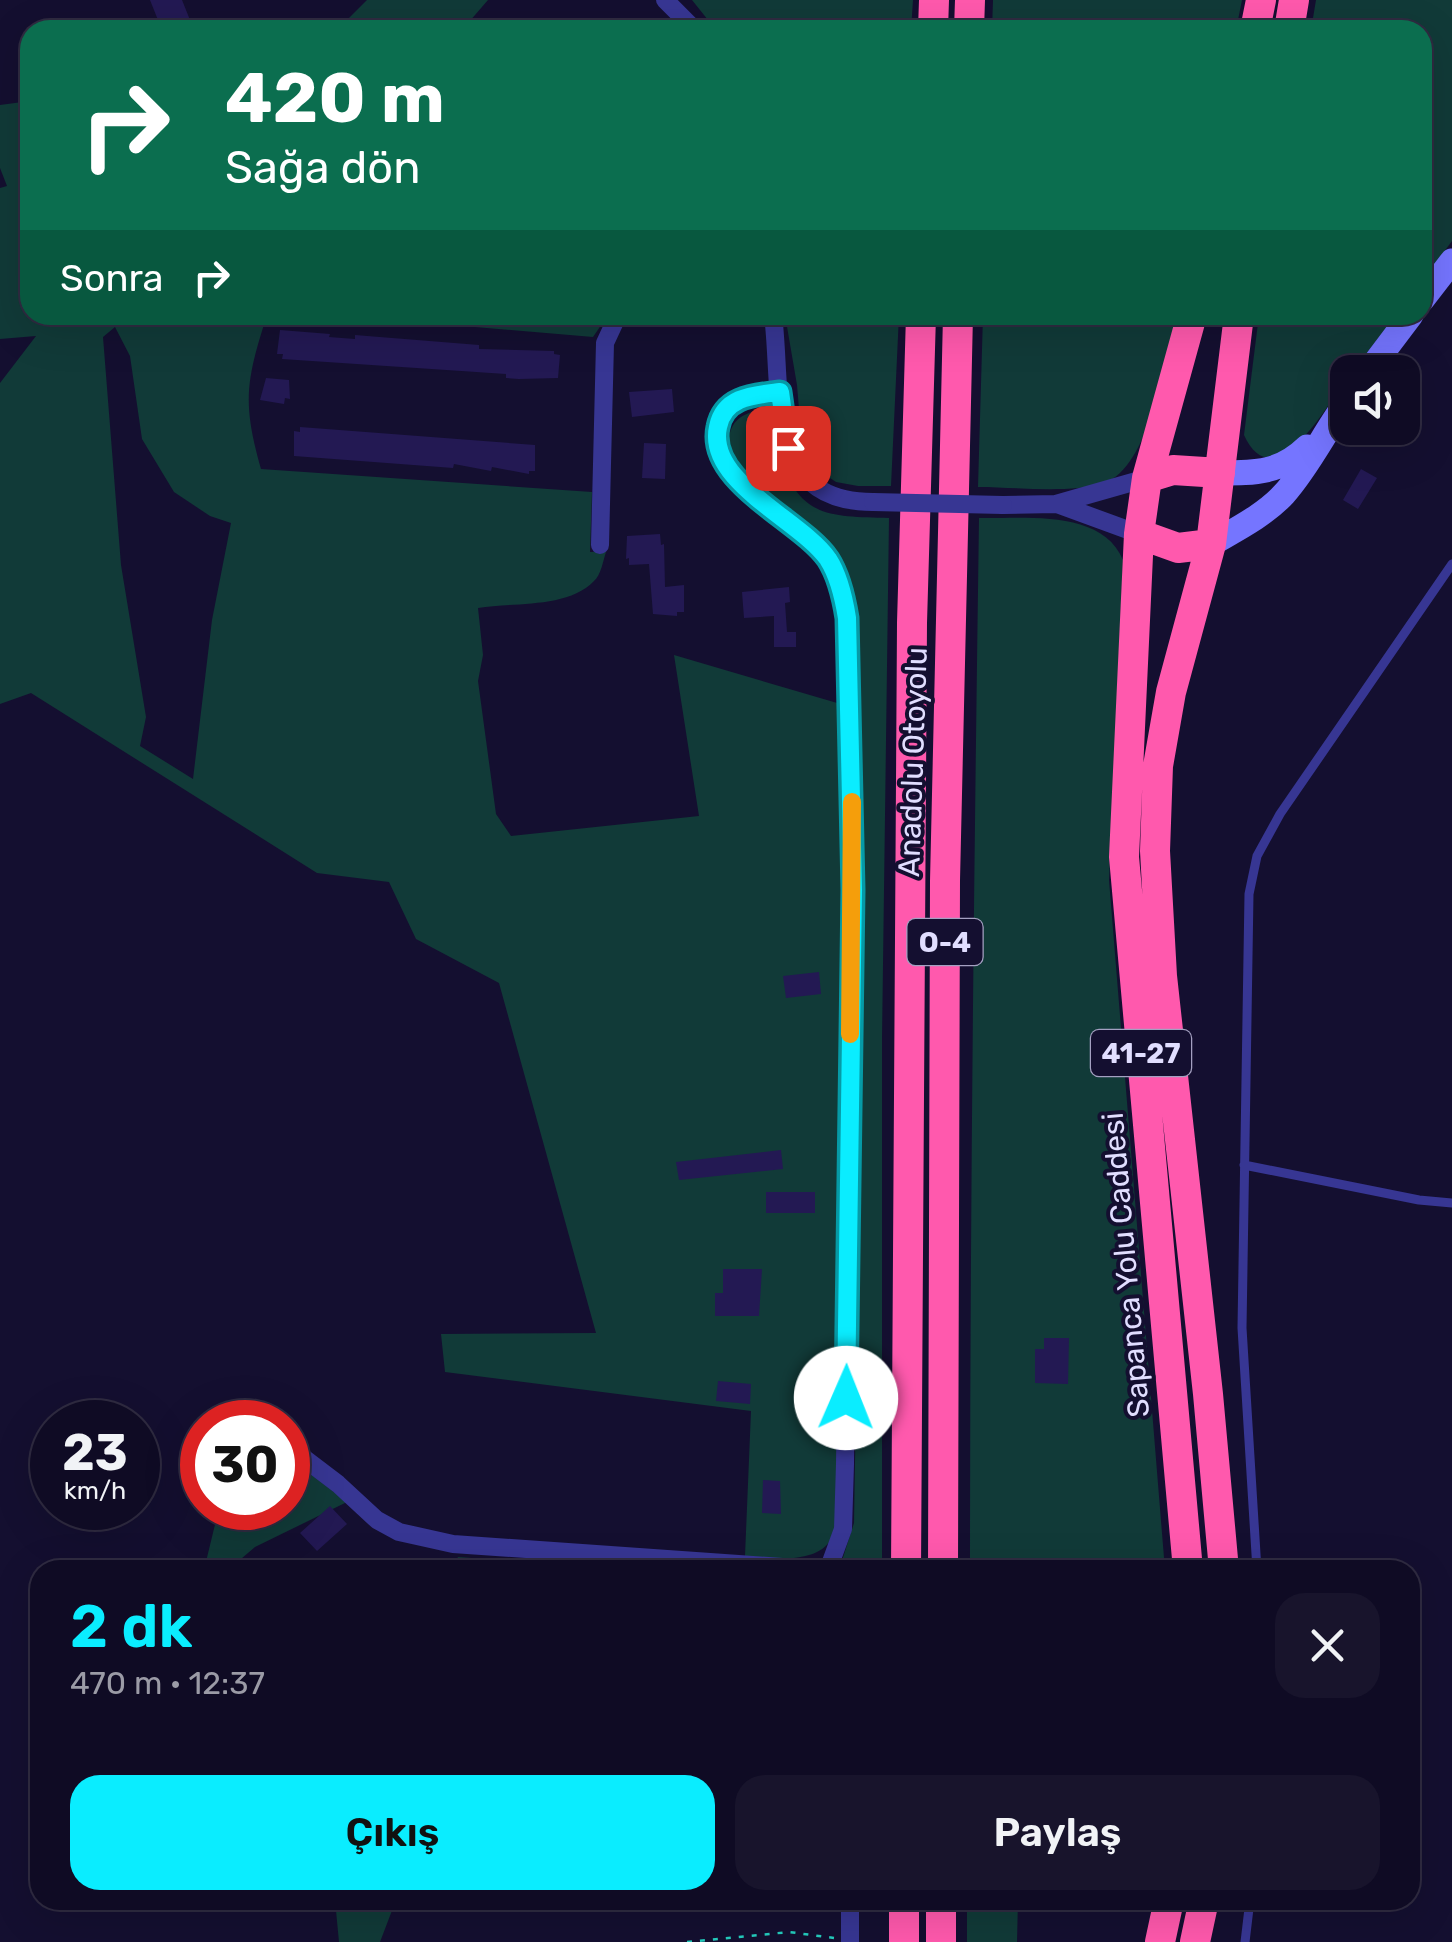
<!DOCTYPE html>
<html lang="tr">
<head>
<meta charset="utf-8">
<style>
	:root { --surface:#0f0b24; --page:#18142c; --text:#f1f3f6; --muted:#9b9ba6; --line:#2f2b41; --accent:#0aedff }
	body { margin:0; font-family:Rubik,sans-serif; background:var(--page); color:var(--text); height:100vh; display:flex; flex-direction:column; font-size:38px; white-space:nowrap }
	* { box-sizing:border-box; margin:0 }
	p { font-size:32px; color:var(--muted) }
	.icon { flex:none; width:55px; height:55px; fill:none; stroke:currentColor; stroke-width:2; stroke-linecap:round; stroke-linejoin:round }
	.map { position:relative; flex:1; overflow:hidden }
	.drawer { position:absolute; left:30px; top:1560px; width:1390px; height:350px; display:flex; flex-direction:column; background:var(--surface); border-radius:30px; box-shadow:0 10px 40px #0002,0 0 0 2px var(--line) }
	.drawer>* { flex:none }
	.guide { position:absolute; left:20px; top:20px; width:1412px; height:305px; border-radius:30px; box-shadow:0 10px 40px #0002,0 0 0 2px var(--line); background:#0b6e4f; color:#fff; overflow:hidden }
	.buttons { position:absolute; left:1330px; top:355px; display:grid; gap:20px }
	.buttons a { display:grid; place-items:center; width:90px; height:90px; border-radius:20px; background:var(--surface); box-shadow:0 10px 40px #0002,0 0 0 2px var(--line); font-size:50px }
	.speed { position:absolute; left:30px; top:1400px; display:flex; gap:20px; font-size:50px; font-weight:700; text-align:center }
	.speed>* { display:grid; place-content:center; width:130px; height:130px; border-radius:50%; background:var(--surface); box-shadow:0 10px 40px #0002,0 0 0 2px var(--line); line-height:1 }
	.speed small { font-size:25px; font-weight:400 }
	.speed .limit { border:15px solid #d22; background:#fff; color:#111 }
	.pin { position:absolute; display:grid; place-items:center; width:85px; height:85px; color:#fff; margin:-42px; border-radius:20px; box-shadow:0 5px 15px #0006 }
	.me { position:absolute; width:110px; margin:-55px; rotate:1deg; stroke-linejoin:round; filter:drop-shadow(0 0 8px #0008) }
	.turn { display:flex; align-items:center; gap:35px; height:210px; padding:0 40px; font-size:45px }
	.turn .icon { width:130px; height:130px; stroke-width:2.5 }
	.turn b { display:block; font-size:70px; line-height:85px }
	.then { display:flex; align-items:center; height:95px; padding:0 40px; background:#0003; gap:20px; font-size:38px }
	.round { display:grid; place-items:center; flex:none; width:105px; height:105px; border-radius:30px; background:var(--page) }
	.headline { display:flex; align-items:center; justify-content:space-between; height:170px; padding:0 40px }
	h1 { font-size:60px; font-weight:600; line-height:75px; color:var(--accent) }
	.primary-button { display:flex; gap:20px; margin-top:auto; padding:20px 40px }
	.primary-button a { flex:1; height:115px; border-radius:30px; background:var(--accent); color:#111; font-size:40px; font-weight:600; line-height:115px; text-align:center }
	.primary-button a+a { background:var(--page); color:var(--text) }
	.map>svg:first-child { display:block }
	.green { fill:#113a38; fill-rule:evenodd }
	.building { fill:#231953 }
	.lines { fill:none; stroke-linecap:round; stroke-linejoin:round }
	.path { stroke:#24cdbe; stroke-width:2.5; stroke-dasharray:5 8; stroke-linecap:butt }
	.lane { stroke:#373693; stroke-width:9 }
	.street { stroke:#373693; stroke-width:18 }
	.secondary { stroke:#7575ff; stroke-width:25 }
	.highway { stroke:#ff59ad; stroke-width:30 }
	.street-bridge { stroke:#373693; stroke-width:18 }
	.route-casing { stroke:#069aa6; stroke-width:25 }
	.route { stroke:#0aedff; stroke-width:18 }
	.slow { stroke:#f59e0b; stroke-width:18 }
	.labels { text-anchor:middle; stroke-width:8; stroke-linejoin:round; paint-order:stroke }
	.shield { fill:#140f30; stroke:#a4a0c1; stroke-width:2.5 }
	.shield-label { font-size:28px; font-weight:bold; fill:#e1deff }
	.street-label { font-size:30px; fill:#e1deff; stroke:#140f30 }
</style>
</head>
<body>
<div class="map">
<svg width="1452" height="1942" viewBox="0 0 1452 1942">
	<rect width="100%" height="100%" fill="#140f30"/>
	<path class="green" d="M367 0H488L462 30H337Z
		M692 0H913L911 30H716Z
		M993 0H1242L1236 30H992Z
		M1316 0H1452V241L1423 280 1422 30H1311Z
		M30 101V315H267C246 381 242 402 261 469L592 492 590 552H606C603 561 601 575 594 581 567 609 512 602 478 608L483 655 478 681 496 814 511 836 699 816 674 655 844 705 846 790 837 1504C836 1513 836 1526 833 1535 821 1566 770 1558 745 1556L751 1411 445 1372 441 1334 596 1333 499 983 416 939 389 882 317 873 31 693 0 704V383L36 336 0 339V188L7 186 0 168V105ZM115 327 130 356 142 439 174 492 210 516 231 523 212 620 193 779 140 746 146 717 121 565 103 337Z
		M334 315H608L593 337Z
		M785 315H899L891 486H858L836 482 812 466 801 433 797 385Z
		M983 315H1177C1166 357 1150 468 1104 483 1069 494 1015 487 978 487Z
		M1259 315H1396L1352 372H1348L1347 378C1327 406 1274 501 1244 435Z
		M754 411 767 413C774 428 776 444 781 460 801 520 834 516 889 518L882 1039V1570H839L854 1523 862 1021 859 621C853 597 848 569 832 548 809 518 721 480 729 437 732 421 740 416 754 411Z
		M979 518C1025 519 1102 509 1123 560L1109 880 1165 1570H970C970 1219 974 869 979 518Z
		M288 1457 347 1502 255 1547 228 1570H204L219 1508H288Z
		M458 1557 634 1570H451Z
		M335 1900H396L380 1942H339Z
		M967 1900H1018L1017 1942H967Z"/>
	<path class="building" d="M150 0H182L194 30H162Z
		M280 330 330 334 329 337 355 339V335L479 345V349L554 351V354L560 355 558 378 519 379 506 378V374L282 359 283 354H277Z
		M266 378 289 380 290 399 285 398 284 404 260 400Z
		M672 389 674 412 632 417 629 392Z
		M300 427 535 445V471H529V474L492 467 491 471 454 464 453 468 440 467 294 456V431L300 432Z
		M644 443 666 444 665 479 642 478Z
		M1361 469 1377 478 1358 509 1343 500Z
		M660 534 661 545 664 544 665 587 684 585V612H677V616L653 614 649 564 629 565V558L626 559 627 536Z
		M789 587 790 602 785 603 787 632H796V647H774V616L744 618 742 592Z
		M819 972 821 994 786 998 783 976Z
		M781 1150 783 1169 679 1180 676 1162Z
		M766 1192H815V1213H766Z
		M723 1269H762L759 1316H715V1293H723Z
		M1044 1338H1069L1068 1384 1035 1383V1349H1044Z
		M718 1381 751 1384 750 1404 716 1401Z
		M763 1480 780 1481 781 1514 762 1513Z
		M330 1506 347 1524 317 1551 300 1533Z"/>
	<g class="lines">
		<path class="path" d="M687 1942 789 1932 834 1938"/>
		<path class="lane" d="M1244 1165 1419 1200 1452 1203
			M1257 1570 1242 1328 1249 894 1257 856 1280 814 1452 564
			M1245 1942 1250 1900"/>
		<path class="street" d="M665 0 695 30
			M773 315C783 393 763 502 873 502
			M780 392 743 397 728 407 718 427 717 438 721 456 737 480 810 540 829 561 840 586 847 618 853 890 845 1464 843 1529 828 1570
			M1057 504 1139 534
			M1003 505 1056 504 1147 478
			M600 545 605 343 618 315
			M241 1417 250 1422
			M288 1446 338 1484 377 1520 399 1532 453 1544 825 1570
			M850 1900V1942"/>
		<path class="secondary" d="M1422 300 1452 261
			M1368 372 1411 315
			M1220 473C1256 473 1280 473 1307 447
			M1211 544C1235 530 1265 515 1284 494 1309 466 1325 431 1348 400"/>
		<path class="highway" d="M933 30 934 0
			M969 30 970 0
			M1255 30 1261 0
			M1289 30 1294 0
			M1147 478 1173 470 1220 473
			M1139 534 1178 548 1211 544
			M906 1570 912 623 921 315
			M943 1570 945 881 958 315
			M1188 1570 1124 857 1139 534 1147 478 1192 315
			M1224 1570 1208 1394 1162 976 1155 851 1158 766 1171 692 1211 544 1239 315
			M904 1942V1900
			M941 1942V1900
			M1160 1942 1169 1900
			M1195 1942 1204 1900"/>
		<path class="street-bridge" d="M873 502 1003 505"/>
	</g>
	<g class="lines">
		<g class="route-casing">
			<path id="route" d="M788 448 780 392C755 395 724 396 718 427 706 482 801 520 828 559 839 576 844 599 847 618L853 890 846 1398"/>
		</g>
		<use href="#route" class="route"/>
		<path class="slow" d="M850 1034 852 802"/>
	</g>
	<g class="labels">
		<g class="shield">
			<rect x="907.5" y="919" width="75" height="46" rx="8"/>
			<rect x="1091" y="1030" width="100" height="46" rx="8"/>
		</g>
		<g class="shield-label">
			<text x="945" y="952">O-4</text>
			<text x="1141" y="1063">41-27</text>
		</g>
		<g class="street-label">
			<text transform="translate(913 762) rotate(-88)" y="10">Anadolu Otoyolu</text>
			<text transform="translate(1126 1265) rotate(-95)" y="10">Sapanca Yolu Caddesi</text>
		</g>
	</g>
</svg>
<div class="buttons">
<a><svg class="icon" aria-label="sound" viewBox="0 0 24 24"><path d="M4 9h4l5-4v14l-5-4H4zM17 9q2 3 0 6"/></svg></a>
</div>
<div class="speed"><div>23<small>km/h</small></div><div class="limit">30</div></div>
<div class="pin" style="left:788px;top:448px;background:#d93025"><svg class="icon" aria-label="arrive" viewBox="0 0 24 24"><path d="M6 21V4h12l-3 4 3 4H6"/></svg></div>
<svg class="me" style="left:846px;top:1398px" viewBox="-20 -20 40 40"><circle r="19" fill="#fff"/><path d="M0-13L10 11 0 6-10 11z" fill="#0aedff"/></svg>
<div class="guide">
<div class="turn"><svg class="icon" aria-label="right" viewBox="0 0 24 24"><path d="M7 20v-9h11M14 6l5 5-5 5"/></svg><div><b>420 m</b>Sağa dön</div></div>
<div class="then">Sonra<svg class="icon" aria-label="right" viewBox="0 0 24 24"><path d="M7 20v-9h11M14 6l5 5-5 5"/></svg></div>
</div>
<section class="drawer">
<div class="headline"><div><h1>2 dk</h1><p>470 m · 12:37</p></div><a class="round"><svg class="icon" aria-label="close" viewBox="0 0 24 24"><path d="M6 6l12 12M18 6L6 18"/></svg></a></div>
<div class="primary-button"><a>Çıkış</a><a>Paylaş</a></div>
</section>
</div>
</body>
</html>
